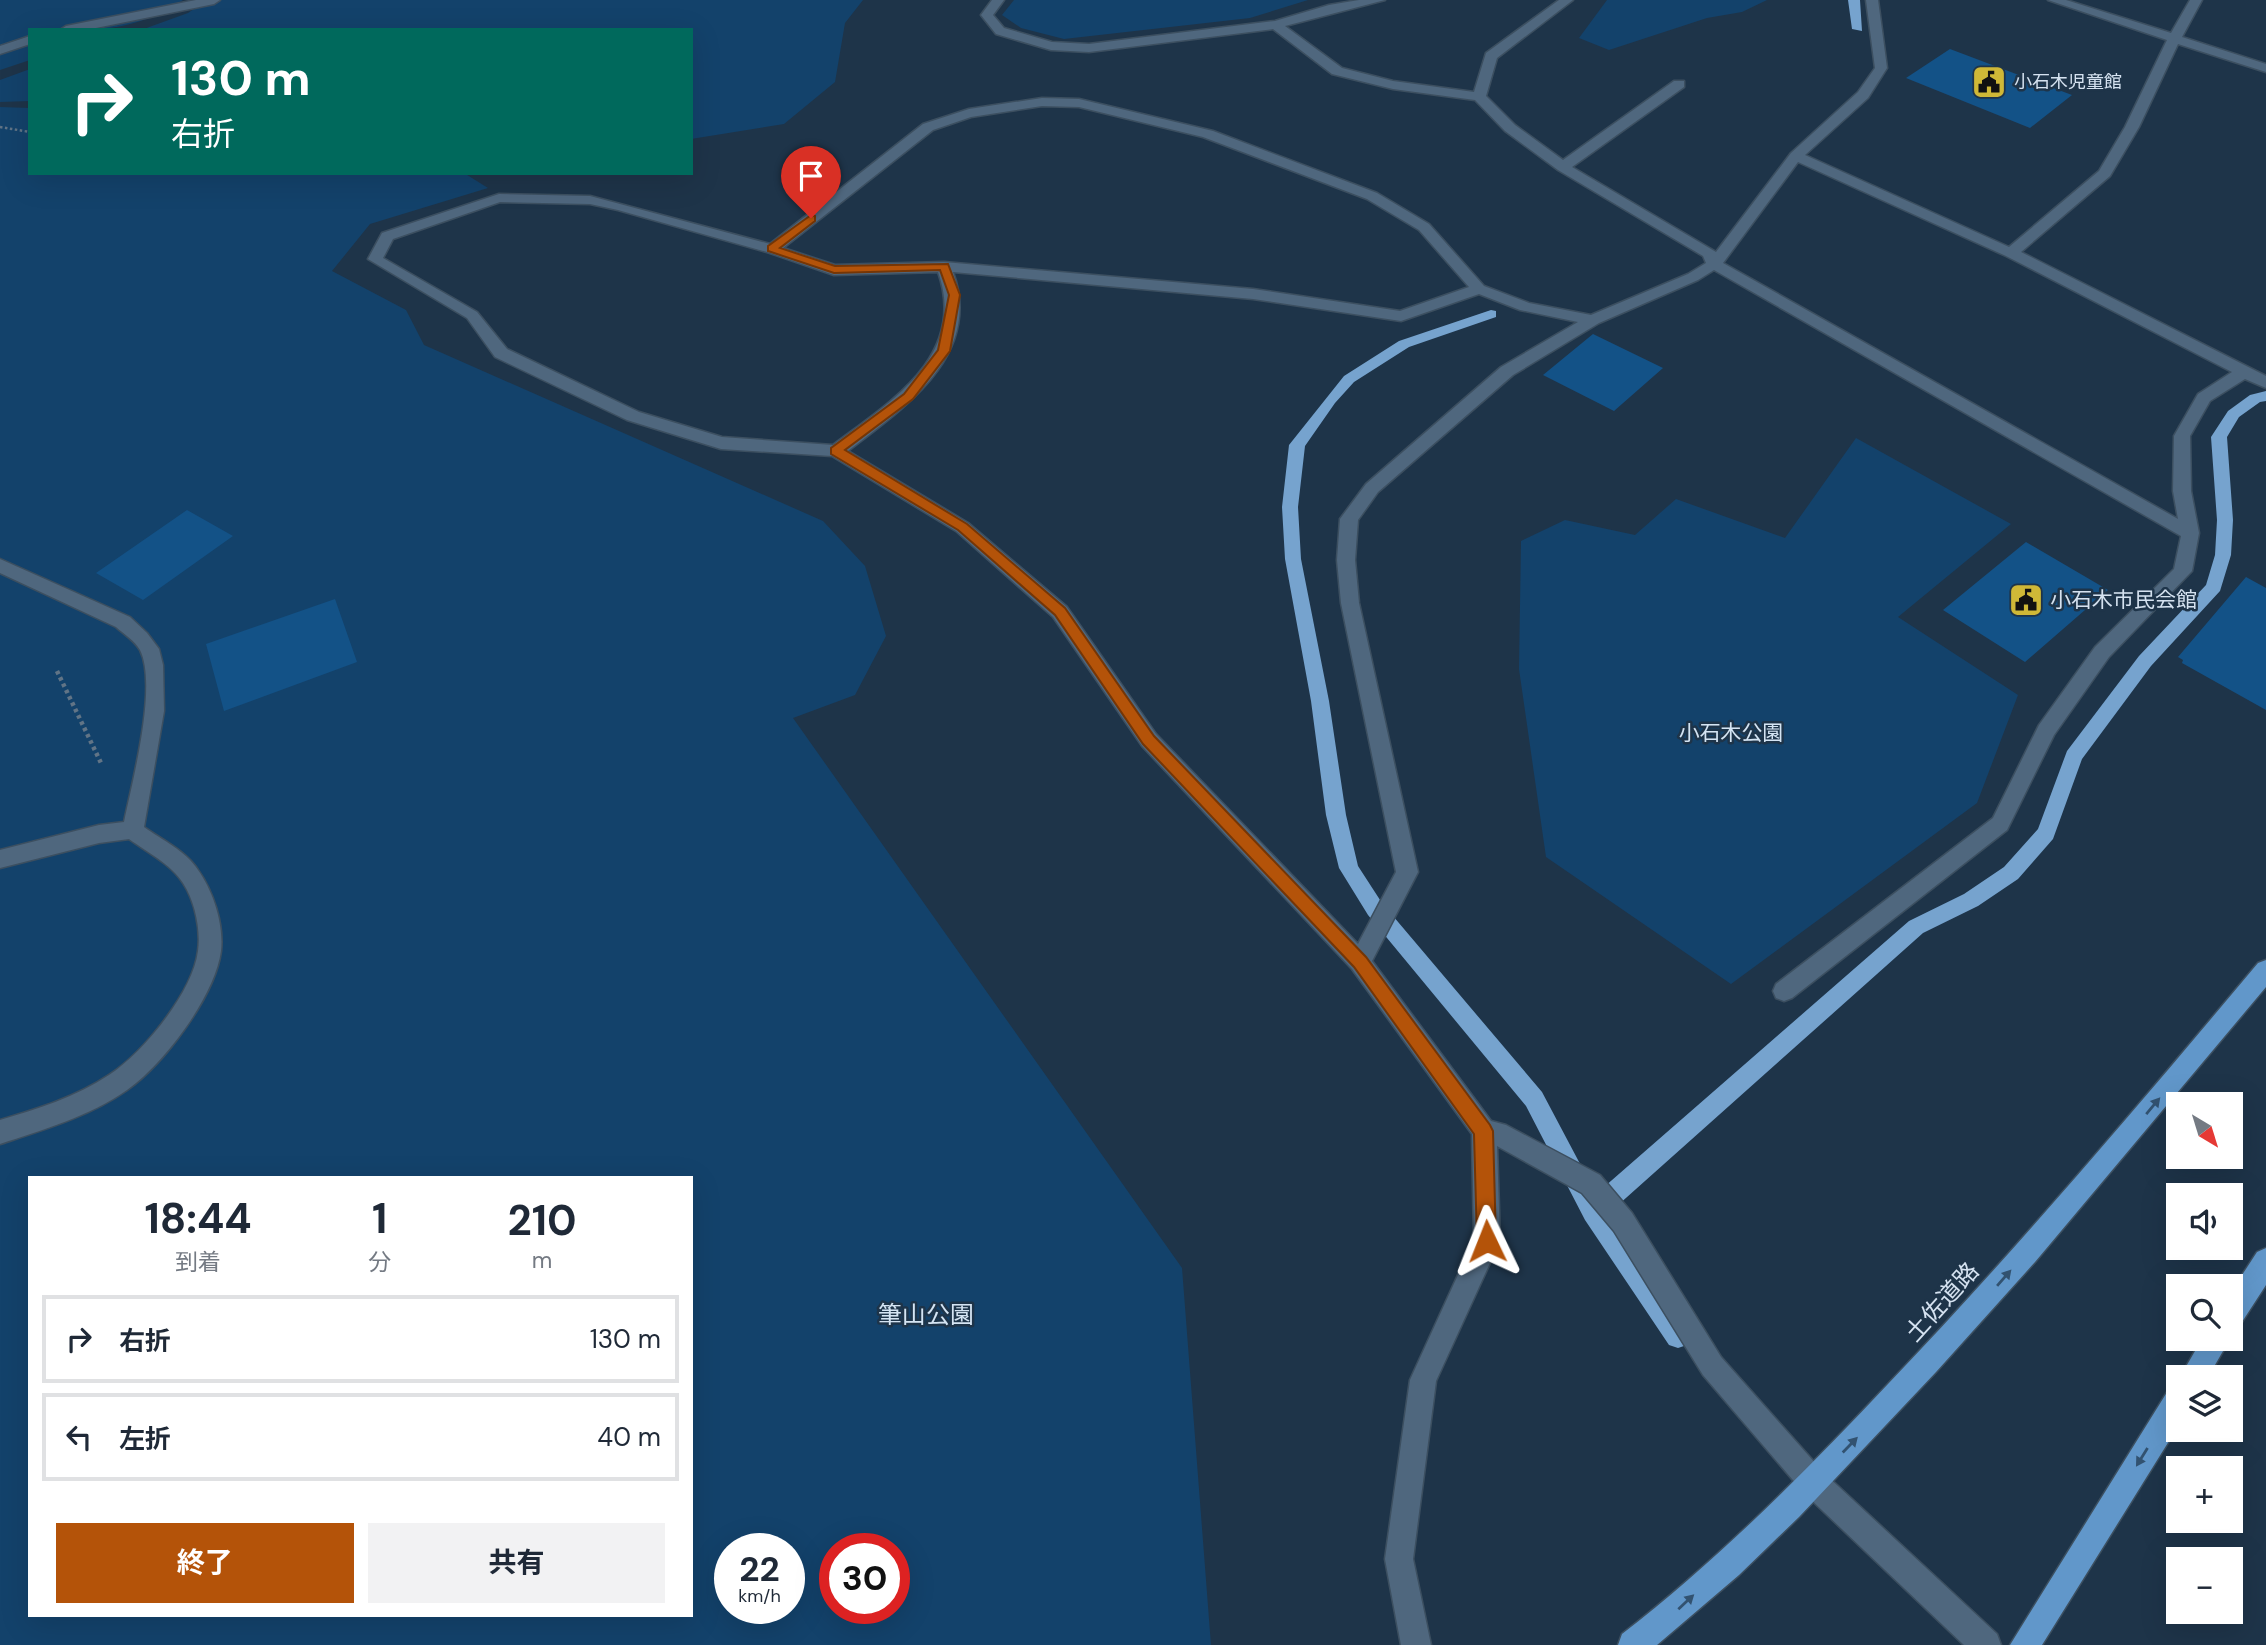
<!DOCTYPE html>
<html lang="ja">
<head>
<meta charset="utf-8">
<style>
	:root { --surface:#fff; --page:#f2f2f3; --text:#1f2937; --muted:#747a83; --line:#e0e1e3; --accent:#b45309 }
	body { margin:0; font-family:"DM Sans","Noto Sans JP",sans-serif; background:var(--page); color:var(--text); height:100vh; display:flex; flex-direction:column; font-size:26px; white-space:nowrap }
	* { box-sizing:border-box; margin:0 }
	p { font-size:23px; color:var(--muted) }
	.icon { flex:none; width:38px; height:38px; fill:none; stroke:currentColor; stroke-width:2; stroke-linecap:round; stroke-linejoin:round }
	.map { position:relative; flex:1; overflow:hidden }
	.sheet { position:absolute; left:28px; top:1176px; width:665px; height:441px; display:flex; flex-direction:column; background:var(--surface); border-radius:0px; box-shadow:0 7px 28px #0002 }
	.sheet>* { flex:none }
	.banner { position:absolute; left:28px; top:28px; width:665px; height:147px; border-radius:0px; box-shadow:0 7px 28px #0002; background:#00695c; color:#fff; overflow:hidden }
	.needle { width:46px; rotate:142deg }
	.controls { position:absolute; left:2166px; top:1092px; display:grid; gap:14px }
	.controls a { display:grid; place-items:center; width:77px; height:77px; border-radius:0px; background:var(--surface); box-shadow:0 7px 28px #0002; font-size:35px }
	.speed { position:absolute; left:714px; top:1533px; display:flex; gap:14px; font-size:35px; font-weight:700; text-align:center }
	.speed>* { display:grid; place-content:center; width:91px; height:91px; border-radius:50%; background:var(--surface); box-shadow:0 7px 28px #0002; line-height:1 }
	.speed small { font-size:18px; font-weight:400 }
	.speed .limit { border:10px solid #d22; background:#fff; color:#111 }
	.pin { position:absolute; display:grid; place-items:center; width:60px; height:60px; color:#fff; margin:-72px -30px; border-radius:50% 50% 50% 0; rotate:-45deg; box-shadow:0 0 7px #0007 }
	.pin .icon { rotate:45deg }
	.me { position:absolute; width:77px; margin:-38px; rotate:358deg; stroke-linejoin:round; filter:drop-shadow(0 0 5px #0008) }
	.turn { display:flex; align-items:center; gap:24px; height:147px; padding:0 28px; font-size:32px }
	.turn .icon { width:91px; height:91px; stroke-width:2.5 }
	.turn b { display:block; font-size:49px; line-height:60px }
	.eta { display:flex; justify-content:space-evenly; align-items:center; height:119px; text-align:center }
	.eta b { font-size:42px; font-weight:700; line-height:49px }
	.cta { display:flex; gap:14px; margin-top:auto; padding:14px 28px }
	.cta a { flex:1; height:80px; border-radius:0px; background:var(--accent); color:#fff; font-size:28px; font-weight:700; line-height:80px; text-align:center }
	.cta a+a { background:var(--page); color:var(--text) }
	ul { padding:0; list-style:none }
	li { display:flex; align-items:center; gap:21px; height:88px; margin:0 14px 10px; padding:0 14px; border:4px solid var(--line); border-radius:0px }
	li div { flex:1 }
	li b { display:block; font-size:26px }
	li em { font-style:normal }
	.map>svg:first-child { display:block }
	.green { fill:#13426b; fill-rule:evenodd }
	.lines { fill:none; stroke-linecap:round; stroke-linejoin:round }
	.stream { fill:#76a3ce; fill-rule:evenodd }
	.building { fill:#135287 }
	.minor-casing { stroke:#3c4f60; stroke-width:3 }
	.highway-casing { stroke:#3c4f60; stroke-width:3 }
	.path-far1 { stroke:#617486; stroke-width:2.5; stroke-dasharray:2.5 2.5; stroke-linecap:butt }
	.path { stroke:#617486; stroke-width:4.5; stroke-dasharray:3.5 3.5; stroke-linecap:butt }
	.minor { fill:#4f677e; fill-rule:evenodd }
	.highway { fill:#6197ca; fill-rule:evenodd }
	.oneway { fill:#325270 }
	.route { fill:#b45309; stroke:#753606; stroke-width:2 }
	.labels { text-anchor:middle; stroke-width:5; stroke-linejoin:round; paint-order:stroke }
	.far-poi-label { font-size:18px; fill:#d5e2f0; stroke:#1e3449; text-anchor:start }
	.poi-label { font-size:21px; fill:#d5e2f0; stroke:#1e3449; text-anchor:start }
	.park-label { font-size:21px; fill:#d4e4f3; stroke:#1e3449 }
	.near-street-label { font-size:24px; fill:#d5e2f0; stroke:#1e3449 }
	.near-park-label { font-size:24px; fill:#d4e4f3; stroke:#1e3449 }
</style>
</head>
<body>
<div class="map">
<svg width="2266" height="1645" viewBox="0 0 2266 1645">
	<rect width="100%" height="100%" fill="#1e3449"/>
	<path class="green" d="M0 0H183C130 35 90 30 30 30V60L0 70Z
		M207 0H863L845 23 835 82 784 124 691 139V30H141L188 13Z
		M1014 0H1308L1250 18 1064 39 1021 28 1002 15Z
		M1607 0H1767L1742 12 1707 18 1609 50 1579 38Z
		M30 69V101L0 102V80Z
		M0 107 30 108V173H464L488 188 370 224 332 271 406 310 424 345 823 521 865 566 886 636 855 695 793 718 1182 1268 1211 1645H0ZM30 1178H691V1615H30ZM730 1549H789V1608H730ZM835 1549H894V1608H835Z
		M1856 438 2011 524 1898 617 2018 695 1977 803 1731 984 1546 857 1519 669 1521 541 1565 520 1635 535 1676 499 1785 538Z"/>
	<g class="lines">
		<path class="stream" d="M1848 0H1860L1862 31 1852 29Z
			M1491 310 1496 311V317L1409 347 1354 382 1335 403 1305 446 1298 507 1301 559 1329 701 1346 815 1358 866 1382 903 1542 1092 1596 1194 1909 921 1964 894 2004 867 2038 829 2067 751 2139 656 2206 585 2215 555 2217 520 2211 437 2228 411 2250 395 2266 391V401L2260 402 2239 417 2227 437 2233 520 2231 555 2220 591 2151 666 2082 759 2053 839 2018 879 1978 906 1923 933 1608 1214 1687 1327 1690 1336 1687 1345 1678 1348 1669 1345 1585 1220 1526 1106 1368 915 1339 868 1326 815 1311 701 1285 559 1282 507 1289 445 1344 376 1399 341Z"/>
	</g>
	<path class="building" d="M1950 49 2072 95 2030 128 1906 78Z
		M1593 334 1663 368 1614 411 1543 375Z
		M187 510 233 536 143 600 96 573Z
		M2026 542 2108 590 2025 662 1943 610Z
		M2246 577 2266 588V710L2182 663 2183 660 2178 657Z
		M335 599 357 662 224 711 206 644Z"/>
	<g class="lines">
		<g class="minor-casing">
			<path id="minor" d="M196 0H220L214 4 86 30H60L66 26Z
				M992 0H1004L993 15 1004 28 1052 42 1089 44 1275 21 1329 5 1359 0H1385L1285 26 1342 68 1393 81 1474 92 1486 53 1559 0H1573L1497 58 1486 96 1515 125 1563 160 1674 81H1684V87L1572 167 1716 252 1791 153 1858 92 1875 68 1866 0H1878L1887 68 1868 98 1805 155 2009 247 2099 171 2125 127 2167 40 2048 0H2066L2171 33 2190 0H2202L2182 37 2266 64V72L2178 44 2139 127 2110 176 2021 252 2266 376V388L2245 379 2210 401 2190 436 2191 491 2199 533 2192 571 2109 657 2054 735 2007 830 1792 998 1784 1001 1776 998 1773 991 1776 984 1993 818 2039 725 2095 647 2174 569 2181 536 1714 270 1698 280 1599 323 1513 375 1378 492 1358 520 1355 560 1359 603 1418 872 1372 961 1491 1121 1506 1125 1600 1175 1632 1213 1721 1357 1824 1473 1997 1634 2001 1645H1964L1804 1493 1703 1375 1614 1231 1582 1193 1497 1146 1500 1241 1436 1381 1413 1559 1431 1645H1401L1385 1559 1410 1380 1474 1240 1472 1134 1352 969 1142 746 1053 617 956 531 832 456 721 449 627 420 495 357 467 318 368 259 382 233 499 194 590 196 770 244 923 124 969 109 1042 98 1079 99 1213 131 1377 193 1429 224 1484 286 1529 303 1591 315 1688 274 1706 263 1703 256 1558 170 1505 131 1475 100 1393 89 1332 74 1273 29 1089 52 1051 50 996 34 981 15ZM1042 106 1079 107 1203 137 1367 199 1419 230 1469 287 1400 311 1253 289 944 262 835 265 783 248 933 130 971 117ZM1798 162 2006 256 2232 372 2198 394 2174 436 2173 491 2178 519 1723 263ZM500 202 590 204 618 210 767 252 834 275 938 272C968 356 890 402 833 445L722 437 639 412 507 349 477 312 383 258 393 239ZM953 272 1253 299 1401 321 1479 294 1520 310 1578 322 1501 367 1366 484 1340 519 1337 560 1341 603 1396 872 1358 944 1156 734 1067 607 968 523 848 451C905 407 983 355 953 272Z
				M30 36V44L0 54V46Z
				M0 559 130 617 147 633 159 649 163 665 164 711 144 827C162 840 186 851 198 870 213 891 224 924 221 951 215 996 164 1064 127 1090 90 1116 43 1130 0 1144V1120C37 1109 76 1097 109 1075 143 1053 193 992 198 951 201 930 195 901 183 883 171 864 147 852 129 839L99 843 0 868V850L99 825 124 822C132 783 158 686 140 650 135 641 124 634 116 627L0 573Z"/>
		</g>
		<g class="highway-casing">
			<path id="highway" d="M2266 960V987L2035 1262 1936 1372 1799 1517 1739 1575 1657 1645H1618L1622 1634C1719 1559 1804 1473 1888 1384 2017 1249 2138 1106 2258 963Z
				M2266 1248V1285L2240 1325 2231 1329V1292L2257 1252Z
				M2202 1339H2230L2208 1377H2180Z
				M2179 1386V1425L2042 1645H2010L2169 1389Z"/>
		</g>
		<path class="path-far1" d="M0 127 30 132"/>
		<path class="path" d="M57 671 101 763"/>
		<use href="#minor" class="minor"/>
		<use href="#highway" class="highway"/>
	</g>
	<defs><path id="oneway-solid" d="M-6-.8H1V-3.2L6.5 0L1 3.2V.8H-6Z" transform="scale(1.75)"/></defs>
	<g class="oneway">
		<use href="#oneway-solid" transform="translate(2153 1106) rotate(-50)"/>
		<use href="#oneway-solid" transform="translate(2004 1278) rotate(-49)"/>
		<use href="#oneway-solid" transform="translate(1850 1445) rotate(-46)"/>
		<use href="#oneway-solid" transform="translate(2142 1457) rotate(122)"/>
		<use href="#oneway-solid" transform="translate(1686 1602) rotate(-43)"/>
	</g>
	<path class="route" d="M811 215 815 216V221L780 248 835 266 948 264 960 295 950 351 913 399 845 450 967 524 1065 608 1154 736 1366 957 1490 1125 1493 1131 1496 1241 1494 1248 1487 1251 1480 1248 1477 1241 1474 1134 1354 967 1143 744 1055 615 958 530 831 454V448L904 394 938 350 949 295 940 270 834 273 768 251V246Z"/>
	<defs>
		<g id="civic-square" transform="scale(1.75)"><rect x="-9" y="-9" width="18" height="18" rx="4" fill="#cfb837" stroke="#1e3449"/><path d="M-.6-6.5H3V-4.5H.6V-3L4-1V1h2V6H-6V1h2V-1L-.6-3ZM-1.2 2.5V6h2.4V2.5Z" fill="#111"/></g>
	</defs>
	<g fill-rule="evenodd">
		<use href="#civic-square" x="1989" y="82"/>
		<use href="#civic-square" x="2026" y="600"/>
	</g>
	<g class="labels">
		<g class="far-poi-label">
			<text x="2014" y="88">小石木児童館</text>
		</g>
		<g class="poi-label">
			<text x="2050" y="607">小石木市民会館</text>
		</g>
		<g class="park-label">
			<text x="1731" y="740">小石木公園</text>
		</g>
		<g class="near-street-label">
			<text transform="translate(1942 1302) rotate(-48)" y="8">土佐道路</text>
		</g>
		<g class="near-park-label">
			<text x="926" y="1323">筆山公園</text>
		</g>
	</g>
</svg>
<div class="controls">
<a><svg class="needle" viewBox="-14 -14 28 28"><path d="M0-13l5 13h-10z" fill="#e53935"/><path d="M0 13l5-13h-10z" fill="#747a83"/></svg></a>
<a><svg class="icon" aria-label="sound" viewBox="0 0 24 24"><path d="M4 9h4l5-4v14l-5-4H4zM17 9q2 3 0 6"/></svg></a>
<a><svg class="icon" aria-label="search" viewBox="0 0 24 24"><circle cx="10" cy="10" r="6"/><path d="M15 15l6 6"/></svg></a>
<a><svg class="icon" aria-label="layers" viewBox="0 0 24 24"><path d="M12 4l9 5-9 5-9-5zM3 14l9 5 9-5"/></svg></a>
<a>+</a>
<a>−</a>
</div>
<div class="speed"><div>22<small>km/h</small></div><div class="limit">30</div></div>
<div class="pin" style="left:811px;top:218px;background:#d93025"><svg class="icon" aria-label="arrive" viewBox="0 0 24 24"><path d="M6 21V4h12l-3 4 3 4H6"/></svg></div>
<svg class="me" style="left:1487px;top:1241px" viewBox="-20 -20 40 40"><path d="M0-17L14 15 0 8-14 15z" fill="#b45309" stroke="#fff" stroke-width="4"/></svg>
<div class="banner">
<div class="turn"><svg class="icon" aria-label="right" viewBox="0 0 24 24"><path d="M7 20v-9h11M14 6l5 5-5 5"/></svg><div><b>130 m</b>右折</div></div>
</div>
<section class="sheet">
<div class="eta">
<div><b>18:44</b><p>到着</p></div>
<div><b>1</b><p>分</p></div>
<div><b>210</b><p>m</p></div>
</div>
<ul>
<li><svg class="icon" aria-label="right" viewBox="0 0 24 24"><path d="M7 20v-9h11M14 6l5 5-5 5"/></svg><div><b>右折</b></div><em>130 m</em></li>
<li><svg class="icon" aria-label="left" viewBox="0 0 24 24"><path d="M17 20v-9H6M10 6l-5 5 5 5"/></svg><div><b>左折</b></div><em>40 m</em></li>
</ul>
<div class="cta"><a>終了</a><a>共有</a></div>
</section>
</div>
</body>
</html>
